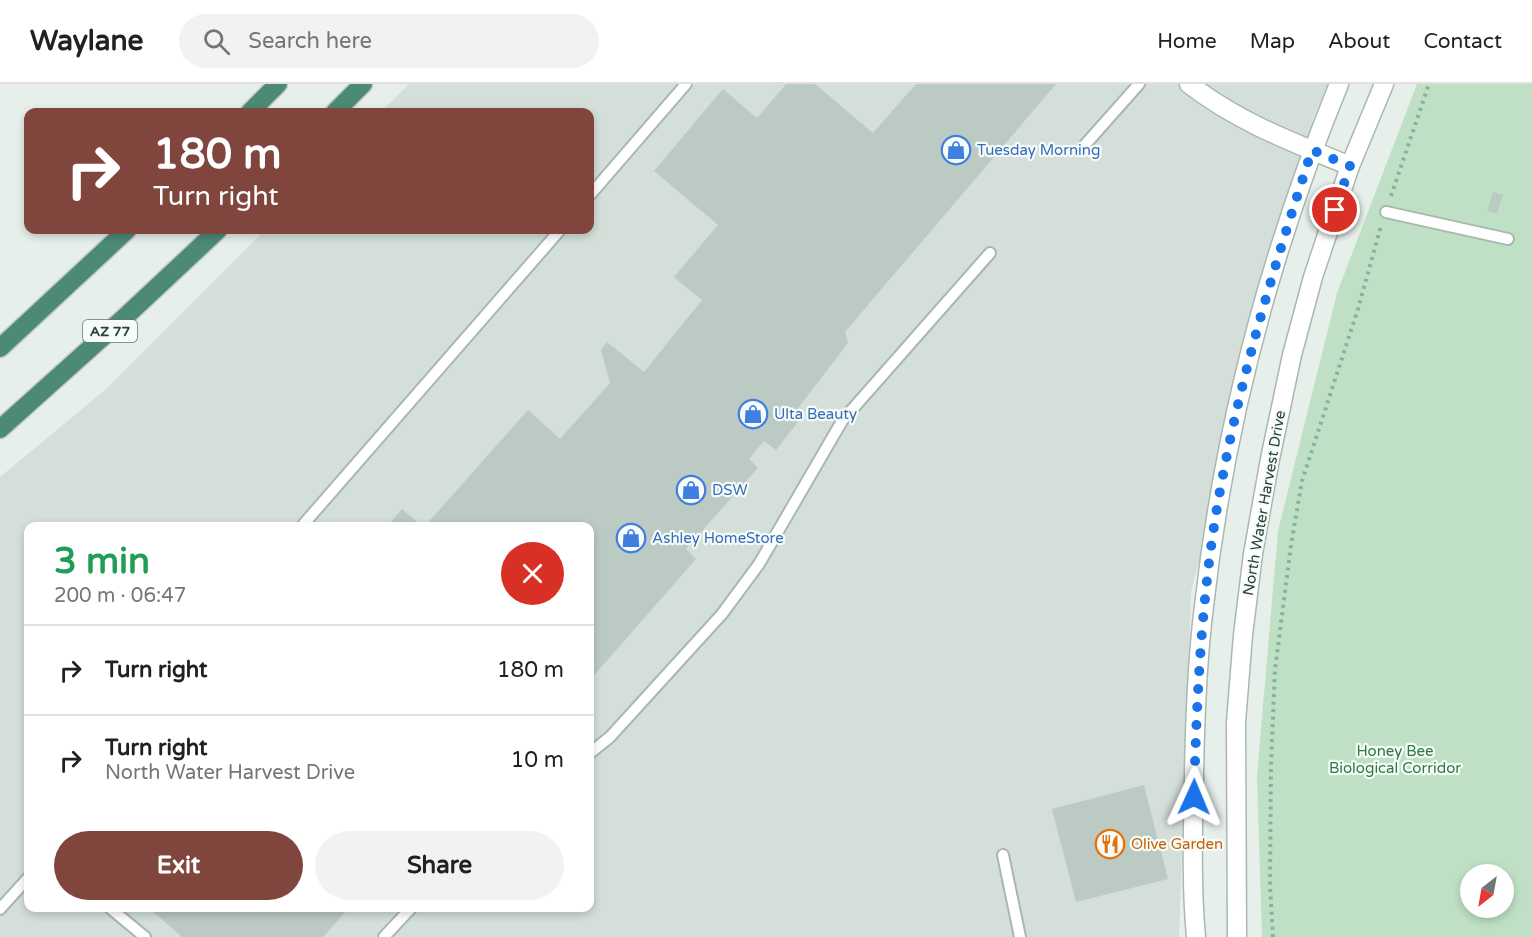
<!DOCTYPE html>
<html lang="en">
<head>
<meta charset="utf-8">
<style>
	:root { --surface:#fff; --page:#f2f2f2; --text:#202124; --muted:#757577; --line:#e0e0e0; --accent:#80463e }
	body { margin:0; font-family:"Varela Round",sans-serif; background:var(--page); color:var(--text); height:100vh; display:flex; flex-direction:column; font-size:22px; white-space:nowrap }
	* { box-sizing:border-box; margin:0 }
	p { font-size:20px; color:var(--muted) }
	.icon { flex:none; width:33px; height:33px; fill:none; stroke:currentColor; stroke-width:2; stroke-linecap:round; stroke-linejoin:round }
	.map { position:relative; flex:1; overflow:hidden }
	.drawer { position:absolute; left:24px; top:438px; width:570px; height:390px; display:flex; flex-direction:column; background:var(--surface); border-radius:12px; box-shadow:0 3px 9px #0003 }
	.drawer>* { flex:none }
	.top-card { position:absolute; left:24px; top:24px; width:570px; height:126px; border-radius:12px; box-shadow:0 3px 9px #0003; background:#80463e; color:#fff; overflow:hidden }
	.needle { width:39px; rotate:211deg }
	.controls { position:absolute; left:1460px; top:780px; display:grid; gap:12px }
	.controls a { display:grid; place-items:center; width:54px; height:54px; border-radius:50%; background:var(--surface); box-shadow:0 3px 9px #0003; font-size:30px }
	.pin { position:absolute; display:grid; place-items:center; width:51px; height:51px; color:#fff; margin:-26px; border:3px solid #fff; border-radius:50%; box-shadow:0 2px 6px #0007 }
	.me { position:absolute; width:66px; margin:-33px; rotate:1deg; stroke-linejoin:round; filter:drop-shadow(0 0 4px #0008) }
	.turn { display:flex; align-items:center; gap:21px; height:126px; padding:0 30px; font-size:27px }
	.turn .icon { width:78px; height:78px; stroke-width:2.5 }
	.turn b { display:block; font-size:42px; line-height:51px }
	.round { display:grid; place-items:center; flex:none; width:63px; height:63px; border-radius:32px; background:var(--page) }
	.summary { display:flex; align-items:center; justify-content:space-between; height:102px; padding:0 30px }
	h1 { font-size:36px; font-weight:700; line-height:45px; color:#1e9e55 }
	.cta { display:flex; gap:12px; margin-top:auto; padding:12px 30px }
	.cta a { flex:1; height:69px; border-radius:36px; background:var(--accent); color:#fff; font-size:24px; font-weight:700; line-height:69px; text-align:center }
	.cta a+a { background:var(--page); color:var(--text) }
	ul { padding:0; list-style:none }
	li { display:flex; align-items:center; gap:18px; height:90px; padding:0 30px; border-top:2px solid var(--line) }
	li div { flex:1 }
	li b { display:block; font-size:22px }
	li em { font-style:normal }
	header { display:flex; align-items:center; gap:36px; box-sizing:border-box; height:84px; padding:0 30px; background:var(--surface); border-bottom:2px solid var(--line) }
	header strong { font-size:28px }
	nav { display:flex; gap:33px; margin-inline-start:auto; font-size:21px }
	.search { width:420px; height:54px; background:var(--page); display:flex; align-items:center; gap:15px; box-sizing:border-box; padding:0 21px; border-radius:33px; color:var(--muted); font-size:22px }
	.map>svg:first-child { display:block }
	.built { fill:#d4dfd9; fill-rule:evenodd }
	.green { fill:#bfe0c4; fill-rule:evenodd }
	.building { fill:#bbcac3 }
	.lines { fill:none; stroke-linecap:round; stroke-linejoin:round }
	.service-casing { stroke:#a8b8b1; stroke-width:14 }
	.minor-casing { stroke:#a8b8b1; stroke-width:21 }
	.tertiary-casing { stroke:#a8b8b1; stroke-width:21 }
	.trunk-casing { stroke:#c2cac7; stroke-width:21 }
	.path { stroke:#85b3a0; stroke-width:4; stroke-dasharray:3 4.5; stroke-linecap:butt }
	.service { stroke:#fff; stroke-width:10 }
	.minor { stroke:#fff; stroke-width:18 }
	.tertiary { stroke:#fff; stroke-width:18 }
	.trunk { stroke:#4c8a76; stroke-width:18 }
	.route { stroke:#1a73e8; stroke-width:10; stroke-dasharray:0 18 }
	.labels { text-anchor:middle; stroke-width:4.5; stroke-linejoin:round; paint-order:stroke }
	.shield { fill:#f7fbf8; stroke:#637a71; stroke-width:1.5 }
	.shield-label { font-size:14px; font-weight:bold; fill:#244237 }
	.shop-label { font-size:15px; fill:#366cbe; stroke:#f7fbf8; text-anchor:start }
	.street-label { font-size:15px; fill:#244237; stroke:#f7fbf8 }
	.park-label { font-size:15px; fill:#2c7a43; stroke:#f7fbf8 }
	.food-label { font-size:15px; fill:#c56008; stroke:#f7fbf8; text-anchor:start }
</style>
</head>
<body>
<header>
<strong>Waylane</strong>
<div class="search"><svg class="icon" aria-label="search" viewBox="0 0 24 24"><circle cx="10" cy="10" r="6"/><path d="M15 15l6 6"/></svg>Search here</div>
<nav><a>Home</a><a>Map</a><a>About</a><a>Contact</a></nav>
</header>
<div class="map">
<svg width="1532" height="853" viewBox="0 0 1532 853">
	<rect width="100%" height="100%" fill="#e6efea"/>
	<path class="built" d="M409 0H1329L1314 31 1191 508 1179 853H0V393L105 306 265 146H590V28H381ZM28 442H590V824H28Z"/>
	<path class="green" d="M1417 0H1532V853H1262L1257 692 1278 447 1337 209ZM1470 790H1503V824H1470Z"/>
	<path class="building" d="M786 0H815L873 49 916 0H1056L845 248 848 259 792 332 798 338 776 366 764 357 749 375 758 384 686 465 696 475 590 596V442H425L528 326 560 355 610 299 601 266 607 258 644 288 702 216 674 193 718 141 654 87 723 5 757 34Z
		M1493 108 1503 111 1497 130 1487 127Z
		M402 425 422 442H387Z
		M1144 701 1168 795 1076 818 1052 725Z
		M149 824H349L323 853H182Z"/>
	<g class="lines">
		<g class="service-casing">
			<path id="service" d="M1084 62 1139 0
				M590 111 686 0
				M1386 128 1508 155
				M302 442 560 146
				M590 669 610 653 722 530 759 480 842 337 990 169
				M1003 771 1020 853
				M110 824 145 853
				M0 825 28 794
				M384 853 411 824"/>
		</g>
		<g class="minor-casing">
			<path id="minor" d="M1189 0C1240 39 1292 58 1350 82"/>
		</g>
		<g class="tertiary-casing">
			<path id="tertiary" d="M1196 853C1191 799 1193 744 1194 690 1195 634 1197 577 1204 522 1224 343 1271 166 1339 0
				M1237 853 1236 638 1243 551 1253 470 1270 375 1292 271 1313 193 1350 82 1384 0"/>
		</g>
		<g class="trunk-casing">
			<path id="trunk" d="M250 28 278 0
				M335 28 363 0
				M0 264 127 146
				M0 345 125 233 218 146"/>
		</g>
		<path class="path" d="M1391 112 1429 0
			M1273 853 1270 802 1271 681 1275 586 1291 461 1302 397 1358 225 1381 142"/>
		<use href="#service" class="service"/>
		<use href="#minor" class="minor"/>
		<use href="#tertiary" class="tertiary"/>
		<use href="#trunk" class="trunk"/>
	</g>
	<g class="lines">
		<path class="route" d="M1194 713C1197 605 1202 497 1223 391 1244 280 1277 174 1312 66L1350 82 1335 126"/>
	</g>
	<defs>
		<g id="shop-ring" transform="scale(1.5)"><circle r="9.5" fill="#f7fbf8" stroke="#3f7fe0" stroke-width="1.5"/><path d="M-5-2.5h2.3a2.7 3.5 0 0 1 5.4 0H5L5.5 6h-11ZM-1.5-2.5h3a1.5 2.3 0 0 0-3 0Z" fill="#3f7fe0"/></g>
		<g id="restaurant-ring" transform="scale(1.5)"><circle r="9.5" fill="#f7fbf8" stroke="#e8710a" stroke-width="1.5"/><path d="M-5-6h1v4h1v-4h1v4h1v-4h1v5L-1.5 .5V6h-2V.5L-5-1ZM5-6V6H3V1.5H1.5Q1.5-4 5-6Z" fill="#e8710a"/></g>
	</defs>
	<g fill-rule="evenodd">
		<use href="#shop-ring" x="956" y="66"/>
		<use href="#shop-ring" x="753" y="330"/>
		<use href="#shop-ring" x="691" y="406"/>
		<use href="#shop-ring" x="631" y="454"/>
		<use href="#restaurant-ring" x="1110" y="760"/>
	</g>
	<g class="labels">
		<rect class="shield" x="83" y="236" width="54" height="22" rx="4.5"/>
		<g class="shield-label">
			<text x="110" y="252">AZ 77</text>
		</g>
		<g class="shop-label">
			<text x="977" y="71">Tuesday Morning</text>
			<text x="774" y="335">Ulta Beauty</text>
			<text x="712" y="411">DSW</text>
			<text x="652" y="459">Ashley HomeStore</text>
		</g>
		<g class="street-label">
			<text transform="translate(1264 419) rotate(-80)" y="5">North Water Harvest Drive</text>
		</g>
		<g class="park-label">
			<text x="1395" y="672">Honey Bee<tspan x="1395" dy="17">Biological Corridor</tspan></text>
		</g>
		<g class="food-label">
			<text x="1131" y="765">Olive Garden</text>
		</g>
	</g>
</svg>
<div class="controls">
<a><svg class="needle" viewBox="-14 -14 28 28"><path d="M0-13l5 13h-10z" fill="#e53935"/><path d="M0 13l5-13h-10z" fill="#757577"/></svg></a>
</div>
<div class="pin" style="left:1335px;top:126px;background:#d93025"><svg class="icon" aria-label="arrive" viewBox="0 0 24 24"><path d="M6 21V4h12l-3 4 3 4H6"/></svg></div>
<svg class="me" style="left:1194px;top:713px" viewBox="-20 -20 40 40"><path d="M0-17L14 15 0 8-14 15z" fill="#1a73e8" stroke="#fff" stroke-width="4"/></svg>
<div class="top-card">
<div class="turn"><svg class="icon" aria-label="right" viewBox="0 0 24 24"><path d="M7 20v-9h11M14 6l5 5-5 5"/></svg><div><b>180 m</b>Turn right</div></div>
</div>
<section class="drawer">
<div class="summary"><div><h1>3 min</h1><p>200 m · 06:47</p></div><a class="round" style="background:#d93025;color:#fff"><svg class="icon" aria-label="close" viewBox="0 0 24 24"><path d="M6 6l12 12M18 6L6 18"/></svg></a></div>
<ul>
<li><svg class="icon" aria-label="right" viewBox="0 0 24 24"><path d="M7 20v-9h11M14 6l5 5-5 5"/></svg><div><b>Turn right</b></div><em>180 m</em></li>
<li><svg class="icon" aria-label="right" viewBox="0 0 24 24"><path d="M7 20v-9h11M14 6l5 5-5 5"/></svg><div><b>Turn right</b><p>North Water Harvest Drive</p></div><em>10 m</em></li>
</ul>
<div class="cta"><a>Exit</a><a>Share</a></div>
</section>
</div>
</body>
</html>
